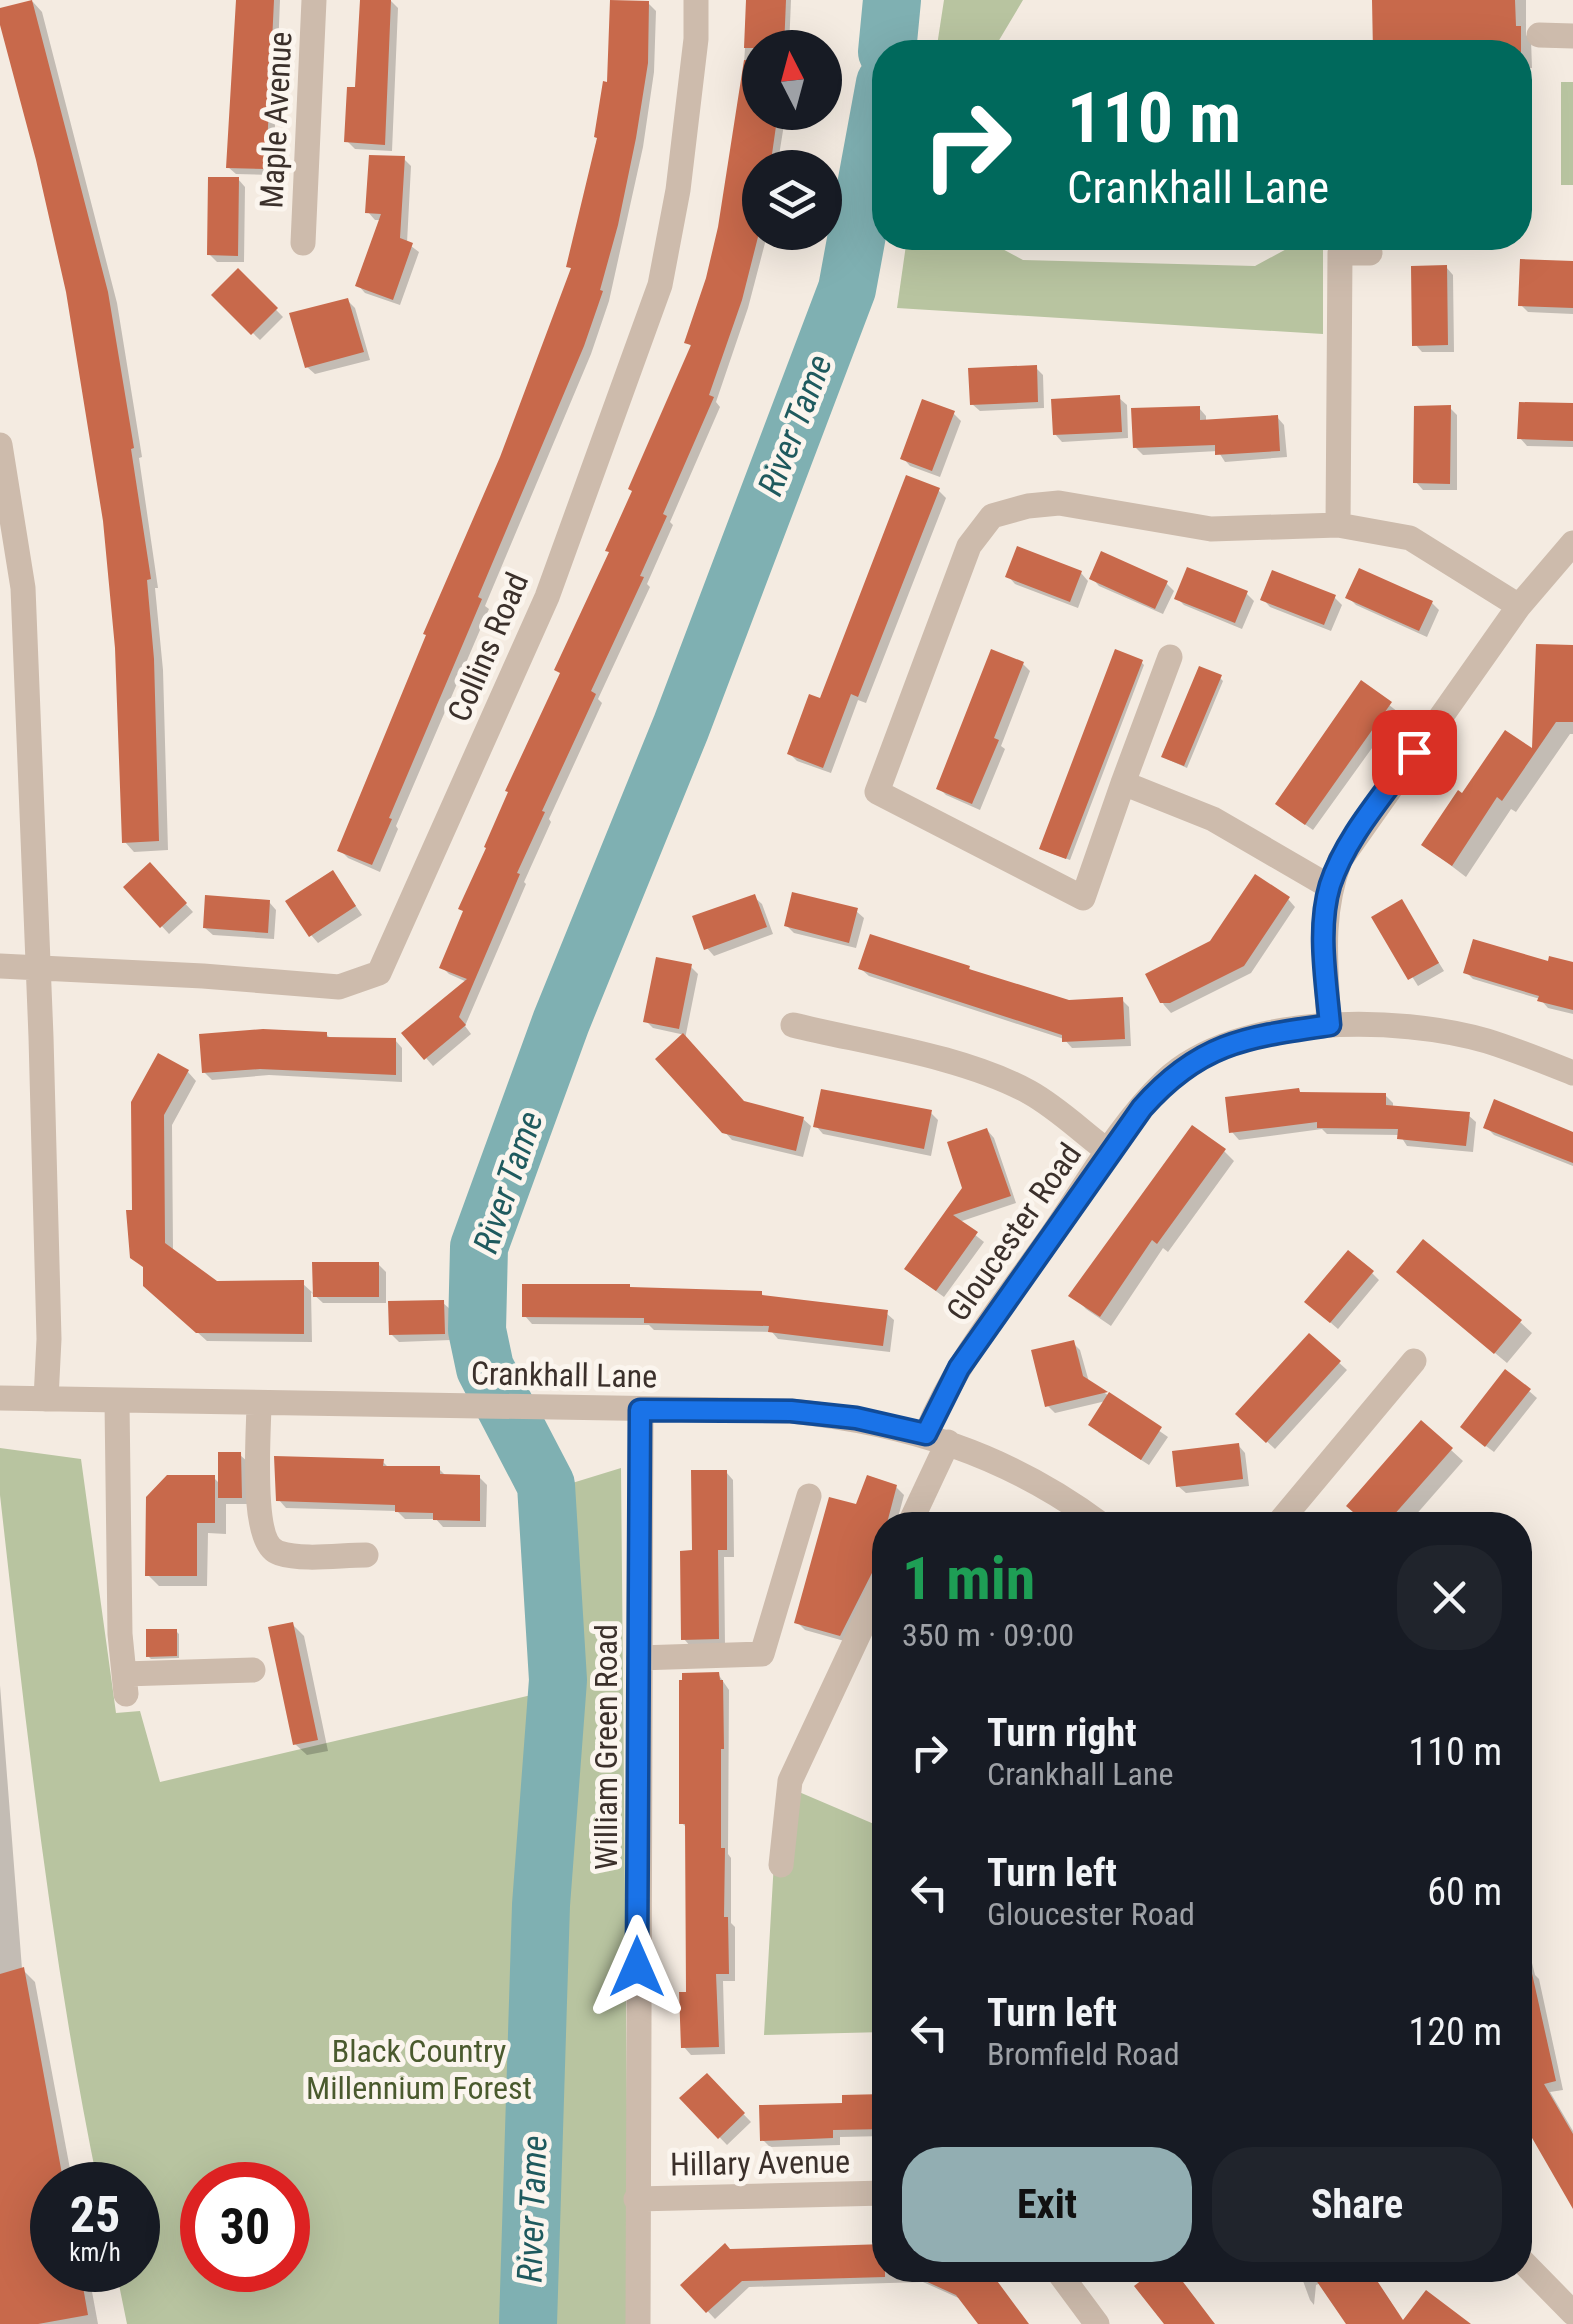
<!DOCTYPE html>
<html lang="en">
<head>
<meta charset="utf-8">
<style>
	:root { --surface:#171b24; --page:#20242c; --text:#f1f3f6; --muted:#9ea1a6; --accent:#92aeb2 }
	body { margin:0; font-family:"Roboto Condensed",sans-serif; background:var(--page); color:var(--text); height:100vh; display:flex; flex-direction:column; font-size:38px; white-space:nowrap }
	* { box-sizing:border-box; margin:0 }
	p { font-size:32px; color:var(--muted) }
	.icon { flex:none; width:55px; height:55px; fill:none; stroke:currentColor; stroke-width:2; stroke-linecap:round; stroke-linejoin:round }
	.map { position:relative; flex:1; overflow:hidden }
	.side { position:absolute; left:872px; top:1512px; width:660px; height:770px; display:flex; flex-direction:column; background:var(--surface); border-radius:40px; box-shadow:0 10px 40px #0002 }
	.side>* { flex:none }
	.hud { position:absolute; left:872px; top:40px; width:660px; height:210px; border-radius:40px; box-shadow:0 10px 40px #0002; background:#00695c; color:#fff; overflow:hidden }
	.needle { width:65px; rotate:354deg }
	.fabs { position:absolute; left:742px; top:30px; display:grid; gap:20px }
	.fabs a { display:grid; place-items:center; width:100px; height:100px; border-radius:50%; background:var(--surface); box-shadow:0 10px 40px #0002; font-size:50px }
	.speed { position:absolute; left:30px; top:2162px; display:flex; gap:20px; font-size:50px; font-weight:700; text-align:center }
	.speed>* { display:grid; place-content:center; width:130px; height:130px; border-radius:50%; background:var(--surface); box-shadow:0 10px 40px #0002; line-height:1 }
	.speed small { font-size:25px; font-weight:400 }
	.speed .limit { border:15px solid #d22; background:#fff; color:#111 }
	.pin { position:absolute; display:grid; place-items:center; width:85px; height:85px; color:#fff; margin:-42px; border-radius:20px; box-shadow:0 5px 15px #0006 }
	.me { position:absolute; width:110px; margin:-55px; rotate:0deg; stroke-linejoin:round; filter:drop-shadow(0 0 8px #0008) }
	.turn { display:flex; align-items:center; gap:35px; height:210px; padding:0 30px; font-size:45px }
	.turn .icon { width:130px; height:130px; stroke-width:2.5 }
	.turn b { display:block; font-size:70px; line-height:85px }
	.round { display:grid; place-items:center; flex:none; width:105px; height:105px; border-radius:40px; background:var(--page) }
	.summary { display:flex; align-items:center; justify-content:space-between; height:170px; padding:0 30px }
	h1 { font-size:60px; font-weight:700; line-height:75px; color:#1e9e55 }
	.action { display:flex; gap:20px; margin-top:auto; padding:20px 30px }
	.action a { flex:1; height:115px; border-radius:40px; background:var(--accent); color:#111; font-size:40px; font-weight:700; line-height:115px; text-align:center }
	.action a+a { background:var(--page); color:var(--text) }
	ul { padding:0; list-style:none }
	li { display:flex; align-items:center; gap:30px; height:140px; padding:0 30px }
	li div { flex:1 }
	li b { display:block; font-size:38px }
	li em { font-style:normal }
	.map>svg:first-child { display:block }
	.green { fill:#b8c4a0; fill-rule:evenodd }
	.shadow { fill:#0003 }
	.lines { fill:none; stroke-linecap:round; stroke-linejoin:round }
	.river { stroke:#7fb0b2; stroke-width:58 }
	.building { fill:#c8694b }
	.minor { stroke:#cdbbac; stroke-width:25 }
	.route-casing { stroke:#114b97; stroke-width:25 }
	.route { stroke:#1a73e8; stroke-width:18 }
	.labels { text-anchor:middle; stroke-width:10; stroke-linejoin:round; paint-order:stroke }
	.street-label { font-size:32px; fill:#3b302b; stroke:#fbf5ee }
	.park-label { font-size:32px; fill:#4a5a2e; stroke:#fbf5ee }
	.water-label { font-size:35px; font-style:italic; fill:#1f5a5e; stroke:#fbf5ee }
</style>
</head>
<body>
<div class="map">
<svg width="1573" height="2324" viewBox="0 0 1573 2324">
	<rect width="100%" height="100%" fill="#f4ebe1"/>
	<path class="green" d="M944 0H1023L992 52H936Z
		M1561 82H1573V185H1561Z
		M907 238H982L1023 260 1255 266 1307 238H1323V334L897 308Z
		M0 1448 81 1459 116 1713 140 1711 160 1782 540 1693 515 2324H127L116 2270H138V2185H98C51 1957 26 1726 0 1495ZM288 2185V2270H202V2185Z
		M621 1468 629 2324H553L561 2036 574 1768 576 1646 569 1484Z
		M778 1792H799L874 1824 885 1800V2032L764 2035Z"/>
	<path class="shadow" d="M238 0H280L273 175 236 174 228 167Z
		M362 0H390L398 8 392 151 355 149 347 141 357 90Z
		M748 0H791L789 48H760V112H786L777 168H760V232H767L765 243 748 308 716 402 720 407 670 522 673 525 647 584 650 587 598 699 602 703 549 819 551 822 524 882 526 884 465 1026 471 1034 433 1066 426 1058 467 982 449 974 442 967 693 348 687 342 708 279 721 228 742 96Z
		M1375 0H1526V35L1531 40 1532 68 1520 69V52H1376Z
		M33 2 42 12 117 303 142 457 139 458 158 588H155L163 670 168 850 134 852 125 842 118 648 106 521 68 291 1 11Z
		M648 3 656 11 654 72 643 147 609 301 591 354 485 606 489 609 396 826 398 829 380 872 348 858 340 850 502 458 573 270 569 266 609 85Z
		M404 159 411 166 407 243 419 252 400 305 365 293 358 285 381 220H375L368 212Z
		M238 179 245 187 244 262H217L209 254Z
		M1573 263V314L1528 312 1521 305Z
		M1446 267 1453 275 1454 352H1422L1415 344Z
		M238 271 283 317 260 340 214 295Z
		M347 300 355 308 370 360 315 374 307 367Z
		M1036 368 1043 375 1044 408 980 411 972 404Z
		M1119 398 1127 405 1128 438 1062 442 1055 434Z
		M1573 406V447L1527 446 1520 438Z
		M1199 408 1206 416V422L1277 417 1284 425 1287 457 1225 462 1218 451 1143 455 1135 447Z
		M1450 408 1457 415V490H1423L1416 482Z
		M953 413 961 421 940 477 910 466 903 458Z
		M938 490 946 498 866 703 858 700 831 773 797 761 790 754Z
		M1081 573 1088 581 1078 608 1015 584 1008 576Z
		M1092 578 1166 583 1174 591 1163 614 1099 586Z
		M1246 593 1254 601 1242 629 1184 605 1177 598Z
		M1334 597 1342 605 1331 631 1270 607 1263 599Z
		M1348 597 1432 603 1439 610 1427 637 1356 605Z
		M1573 648V734H1570L1516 812 1511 809 1466 877 1424 845 1463 796 1534 753Z
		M1141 662 1144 665 1070 860 1045 851Z
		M1023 664 1030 671 1001 746 1005 749 980 810 946 795 939 788Z
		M1220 678 1223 681 1187 768 1167 759Z
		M1361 683 1398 712 1313 830 1286 811Z
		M150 865 193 912 169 934 126 887Z
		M333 873 362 915 318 943 311 935Z
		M754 897 762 904 773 934 714 956 707 948Z
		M1288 899 1295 907 1251 973 1171 1013 1164 1005 1149 975Z
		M269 902 276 910 274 939 213 935 205 928Z
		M1401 902 1444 971 1418 986 1375 918Z
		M856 911 864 918 856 948 794 933 787 926Z
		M1550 965H1573V1014L1548 1008 1540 999 1473 979 1466 972Z
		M690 966 698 974 685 1039 744 1104 803 1119 811 1126 803 1157 732 1140 659 1059 685 1035 653 1028 646 1021Z
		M969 968 974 974 1069 1002 1122 1000 1129 1007 1131 1046 1072 1048 1064 1039 869 976 861 969Z
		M326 1034 332 1040H395L402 1048V1082L269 1075 212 1080 204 1072Z
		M188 1072 196 1081 172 1125 173 1252 216 1283H302L315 1295 378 1264 386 1272V1303H323L311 1292 312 1342 207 1341 155 1294 135 1212 133 1103Z
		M1298 1090 1303 1095H1385L1393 1103V1108L1468 1115 1476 1122 1473 1152 1407 1146 1400 1135 1327 1134 1322 1129 1239 1140 1232 1132Z
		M931 1113 938 1120 931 1156 823 1134 816 1126Z
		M1486 1127 1573 1133V1166L1494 1135Z
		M987 1130 994 1138 1016 1203 959 1222 984 1242 944 1297 915 1276 965 1188Z
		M1224 1151 1234 1161 1168 1252 1163 1248 1111 1326 1086 1309 1076 1298Z
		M1372 1273 1379 1280 1338 1329 1315 1309Z
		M1411 1283 1520 1322 1532 1333 1507 1363Z
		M632 1290 761 1293 765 1298 886 1313 894 1320 890 1352 778 1339 772 1332 654 1330 649 1325 532 1324 525 1316Z
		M443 1303 451 1310V1340L399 1342 391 1334Z
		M1310 1336 1347 1370 1275 1449 1238 1414Z
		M1073 1343 1080 1350 1089 1382 1168 1437 1149 1465 1098 1432 1106 1401 1055 1413 1048 1406Z
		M1529 1391 1537 1398 1494 1452 1470 1434Z
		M1238 1445 1245 1453 1249 1486 1186 1493 1178 1486Z
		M1451 1450 1463 1461 1407 1525H1370Z
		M240 1455 248 1462 249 1504H226V1534L208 1533 207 1586H159L148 1575 214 1478 220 1484Z
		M383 1462 389 1468 439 1469 447 1477H479L487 1485 486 1527H443L436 1519H405L397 1511 286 1508 279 1500Z
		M726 1472 733 1480 734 1557H724L725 1646 691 1647 684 1639Z
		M896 1487 904 1495 896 1525H885L883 1573 848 1642 805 1630 797 1622 858 1507Z
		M945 1513 971 1525H939Z
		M293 1625 304 1636 328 1751 307 1755 295 1744Z
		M176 1631 179 1634V1658L151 1659 148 1656Z
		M718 1674 729 1690 728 1854 731 1858V1923L735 1927V1981H723L725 2054 691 2055 684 2047 689 1994 688 1829 682 1823Z
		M0 1685 22 1969 35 1982 73 2185H52V2270H88L98 2324H0Z
		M1520 1915 1535 1975 1539 1979 1563 2090 1550 2092 1573 2131V2204L1520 2100Z
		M707 2076 751 2122 727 2145 683 2099Z
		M885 2097V2136L840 2137V2145L770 2147 763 2140 845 2105Z
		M885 2247V2270H981L1028 2324H981L963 2300 923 2282 749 2287 715 2319 683 2285 729 2251Z
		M1299 2270H1369L1396 2310 1376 2324H1349L1321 2283 1316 2285 1314 2305 1310 2300Z"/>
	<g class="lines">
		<path class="river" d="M887 52 892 0
			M528 2324 541 1905 558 1680 546 1485 485 1368 477 1330 479 1247 561 1022 681 727 847 289 885 83"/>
	</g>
	<path class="building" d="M32 0 108 292 134 448 131 449 151 579 147 580 154 659 159 841 122 843 115 648 103 521 66 292 36 160 0 25V8Z
		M236 0H274L266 169 226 168Z
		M360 0H391L385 145 344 142 347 87H355Z
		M610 0 649 1 648 63 636 138 618 225 600 290 603 291 584 346 478 597 482 599 389 818 392 819 372 865 337 851 426 635 423 634 500 457 571 268 566 267 597 138 594 137 603 81 607 82Z
		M746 0H786L784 48H744Z
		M1372 0H1515L1516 26H1521V52H1373Z
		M744 60 760 61V112H778L770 168H760V229L742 300 709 395 714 397 663 514 667 516 640 576 644 577 591 691 596 694 542 811 545 812 517 873 520 874 459 1017 466 1025 424 1060 401 1033 467 979 439 968 463 911 458 909 486 848 484 847 508 792 505 791 560 673 554 670 609 552 605 551 632 491 628 489 691 345 684 343 706 278 718 227Z
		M369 155 405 156 400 238 413 243 393 300 355 286 381 214 365 213Z
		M208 177H239L238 256 207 255Z
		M1520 259 1573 261V308L1518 306Z
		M1447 265 1448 345 1412 346 1411 266Z
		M238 268 278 308 251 335 211 295Z
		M348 298 364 352 305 368 289 313Z
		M1037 365 1038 402 970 405 968 368Z
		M1120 395 1122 432 1053 435 1051 399Z
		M922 399 955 411 932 471 900 459Z
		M1519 402 1573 403V441L1517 439Z
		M1451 405 1450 484 1413 483 1414 406Z
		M1200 406V420L1278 415 1280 451 1215 455V445L1133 448 1131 408Z
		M906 475 940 488 858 697 851 694 823 768 787 754 809 694 820 698Z
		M1017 546 1082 571 1070 602 1005 577Z
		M1101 551 1168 581 1155 609 1089 579Z
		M1187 567 1248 591 1235 623 1174 599Z
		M1359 568 1433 601 1419 631 1345 598Z
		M1272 570 1336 595 1324 625 1260 600Z
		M1536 644 1573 645V722H1556L1502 801 1497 797 1452 866 1421 845 1458 790 1462 793 1505 730 1532 748Z
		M991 649 1024 662 994 738 999 740 972 804 936 789Z
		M1115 649 1143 660 1066 859 1039 849Z
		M1199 666 1222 675 1184 766 1161 757Z
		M1361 680 1392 702 1305 825 1275 804Z
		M150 862 187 903 160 928 123 887Z
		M333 870 356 906 309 937 285 901Z
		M1255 874 1290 897 1244 966 1170 1003H1160L1145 974 1210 941Z
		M792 892 858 908 849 943 784 926Z
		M755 894 767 927 704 950 692 916Z
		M205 895 270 900 268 933 203 928Z
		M1402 899 1439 963 1408 980 1371 917Z
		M870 934 970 966 969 969 1069 1000 1123 997 1125 1039 1062 1042V1035L858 969Z
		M1473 939 1548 961 1549 956 1573 962V1010L1537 1001 1539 996 1463 973Z
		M656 957 692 964 679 1029 643 1022Z
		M263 1029 327 1032V1037L396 1038V1075L260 1069 202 1073 199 1034Z
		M683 1033 744 1101 804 1117 796 1151 722 1133 655 1059Z
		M158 1053 189 1070 164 1115 165 1243 217 1281 304 1280V1334L196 1333 143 1286V1267L130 1258 126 1210H132L131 1102Z
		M1299 1088 1300 1092 1386 1093V1105L1470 1112 1466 1146 1397 1139 1398 1129 1317 1128V1122L1229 1133 1225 1097Z
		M821 1089 932 1110 924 1149 813 1127Z
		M1494 1099 1573 1132V1163L1483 1128Z
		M1192 1125 1226 1149 1157 1244 1152 1240 1100 1317 1068 1296Z
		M987 1128 1011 1196 953 1215 978 1232 936 1291 904 1269 962 1188 947 1142Z
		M1423 1239 1522 1320 1494 1354 1396 1272Z
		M1348 1250 1374 1271 1330 1323 1304 1302Z
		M312 1262H379V1297H313Z
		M522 1284H630V1287L762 1291V1295L888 1310 883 1346 768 1332 769 1326 644 1323V1318L522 1317Z
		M444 1300 445 1334 389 1335 388 1301Z
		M1309 1333 1341 1361 1266 1443 1235 1414Z
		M1074 1340 1083 1376 1108 1392 1045 1407 1031 1350Z
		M1505 1369 1531 1389 1485 1447 1460 1427Z
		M1109 1392 1162 1427 1141 1460 1088 1425Z
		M1421 1420 1453 1448 1385 1525H1368L1346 1506Z
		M1239 1443 1243 1479 1176 1487 1172 1451Z
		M218 1452H241L242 1498H218Z
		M274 1456 384 1459 383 1466H440V1474L480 1475V1521L433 1520V1513L395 1512V1505L276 1501Z
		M691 1470H727V1550H718L719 1639 681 1640 680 1551 692 1550Z
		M167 1475H215V1523H197V1576H145L146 1497Z
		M867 1475 897 1485 876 1565 840 1636 794 1623 829 1497 856 1504Z
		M293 1622 318 1740 293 1745 268 1627Z
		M146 1629H177V1656L146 1657Z
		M719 1672 720 1680H723L724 1749H721V1848H725L724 1917H728L729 1974H716L719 2047 681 2048 679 1992H686L685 1824H679V1680H682V1673Z
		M24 1967 64 2185H52V2270H80L88 2315 38 2324H0V1974Z
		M1531 1969 1556 2081 1544 2084 1573 2134V2209L1520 2117V1970Z
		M707 2073 745 2113 718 2139 679 2098Z
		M885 2094V2129L833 2130V2138L760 2141 759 2105 842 2103V2095Z
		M725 2243 730 2249 885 2244V2277L742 2281 706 2313 680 2285Z
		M901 2270H989L1029 2324H978L956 2295Z
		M1155 2270H1174L1215 2324H1164L1134 2286Z
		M1309 2270H1370L1403 2320 1426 2290 1471 2324H1346Z"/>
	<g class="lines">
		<path class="minor" d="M1539 35 1573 36
			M303 243 314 0
			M0 445 23 588 41 1037 49 1339 46 1399
			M1338 525 1340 253H1370
			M1123 783 1170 657
			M1330 887 1213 819 1123 783 1083 898 877 792 969 546 992 516 1028 506 1059 503 1211 529 1338 525 1410 538 1519 606
			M0 966 203 976 339 987 379 973 547 597 660 285 678 190 696 39V0
			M793 1025C867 1043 963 1056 1029 1092 1058 1108 1083 1133 1109 1152
			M1329 1025C1326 966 1319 916 1340 860L1519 606 1573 543
			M0 1398 791 1411C907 1423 1007 1454 1102 1525
			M117 1402 120 1634 126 1694
			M259 1403C259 1431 249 1544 279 1553 305 1561 339 1555 366 1555
			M926 1434C956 1361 1007 1299 1052 1235 1087 1184 1120 1124 1165 1081 1237 1013 1398 1015 1487 1041 1516 1050 1545 1062 1573 1073
			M909 1525 948 1442
			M1277 1525 1414 1361
			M639 1658 762 1654 809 1496
			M124 1674 253 1670
			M781 1865 790 1781 885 1578
			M636 2199 885 2193
			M1520 2259 1573 2313
			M1057 2270 1097 2324
			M638 2324 641 1409"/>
	</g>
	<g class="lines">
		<g class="route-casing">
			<path id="route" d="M637 1967 640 1410 791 1411 856 1418 926 1434 959 1368 1142 1108C1200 1042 1247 1037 1330 1025 1326 980 1317 928 1330 885 1346 836 1385 794 1414 752"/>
		</g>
		<use href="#route" class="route"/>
	</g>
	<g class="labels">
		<g class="street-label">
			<text transform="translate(276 120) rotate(-87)" y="11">Maple Avenue</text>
			<text transform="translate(488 647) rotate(-67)" y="11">Collins Road</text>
			<text transform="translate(1014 1232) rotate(-55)" y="11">Gloucester Road</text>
			<text transform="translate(564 1375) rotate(1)" y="11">Crankhall Lane</text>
			<text transform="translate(606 1747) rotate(-90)" y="11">William Green Road</text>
			<text transform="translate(760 2163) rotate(-1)" y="11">Hillary Avenue</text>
		</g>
		<g class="park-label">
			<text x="419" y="2062">Black Country<tspan x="419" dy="37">Millennium Forest</tspan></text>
		</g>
		<g class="water-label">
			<text transform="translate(795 425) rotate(-69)" y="12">River Tame</text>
			<text transform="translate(508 1182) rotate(-71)" y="12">River Tame</text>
			<text transform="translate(532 2209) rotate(-88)" y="12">River Tame</text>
		</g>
	</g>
</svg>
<div class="fabs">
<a><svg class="needle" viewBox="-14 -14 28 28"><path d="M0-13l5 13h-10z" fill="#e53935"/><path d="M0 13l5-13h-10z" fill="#9ea1a6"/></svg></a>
<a><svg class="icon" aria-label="layers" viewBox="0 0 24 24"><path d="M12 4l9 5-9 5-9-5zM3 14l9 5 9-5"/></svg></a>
</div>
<div class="speed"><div>25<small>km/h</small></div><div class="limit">30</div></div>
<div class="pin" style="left:1414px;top:752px;background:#d93025"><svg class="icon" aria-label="arrive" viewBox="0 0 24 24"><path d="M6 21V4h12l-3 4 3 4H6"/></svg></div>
<svg class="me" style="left:637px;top:1967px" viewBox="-20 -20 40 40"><path d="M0-17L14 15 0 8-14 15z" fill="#1a73e8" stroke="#fff" stroke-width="4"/></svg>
<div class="hud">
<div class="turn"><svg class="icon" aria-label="right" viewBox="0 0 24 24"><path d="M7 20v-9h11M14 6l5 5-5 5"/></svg><div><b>110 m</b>Crankhall Lane</div></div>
</div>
<section class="side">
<div class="summary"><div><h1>1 min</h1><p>350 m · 09:00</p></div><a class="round"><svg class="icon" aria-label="close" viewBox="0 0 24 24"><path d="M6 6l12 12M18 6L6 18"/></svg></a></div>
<ul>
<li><svg class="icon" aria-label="right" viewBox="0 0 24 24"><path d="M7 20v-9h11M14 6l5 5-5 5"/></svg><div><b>Turn right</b><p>Crankhall Lane</p></div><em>110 m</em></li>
<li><svg class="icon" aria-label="left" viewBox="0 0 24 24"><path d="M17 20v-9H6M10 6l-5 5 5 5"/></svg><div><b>Turn left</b><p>Gloucester Road</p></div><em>60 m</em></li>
<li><svg class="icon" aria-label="left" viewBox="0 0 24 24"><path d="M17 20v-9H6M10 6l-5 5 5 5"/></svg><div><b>Turn left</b><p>Bromfield Road</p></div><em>120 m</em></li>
</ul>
<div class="action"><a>Exit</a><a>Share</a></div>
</section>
</div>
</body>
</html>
